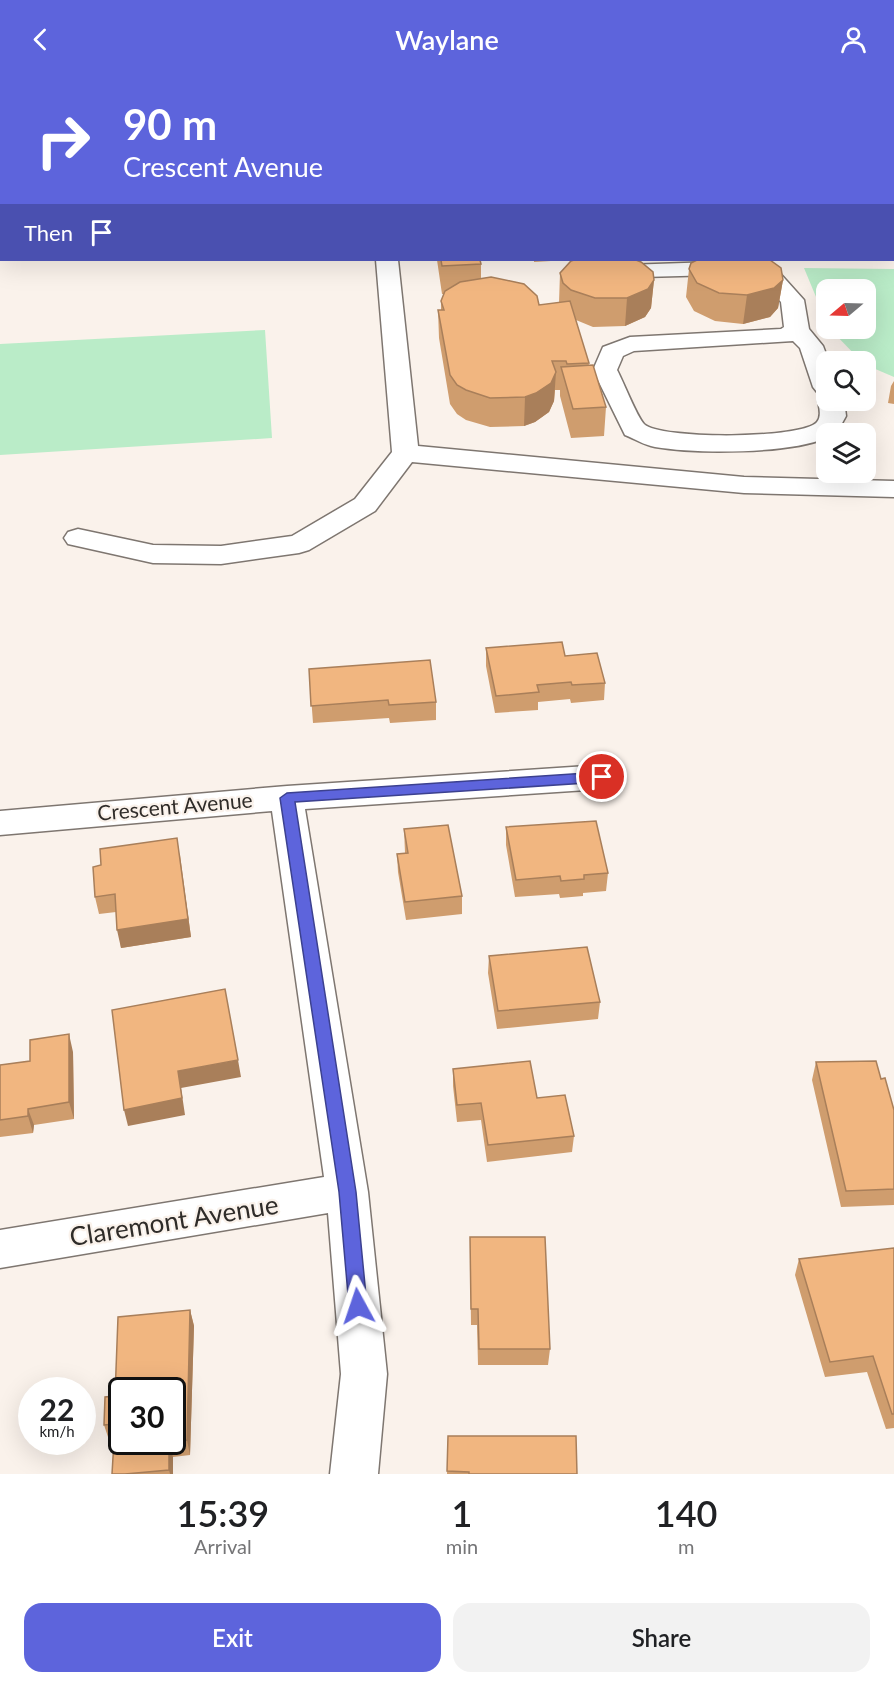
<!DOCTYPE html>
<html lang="en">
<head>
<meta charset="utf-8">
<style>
	:root { --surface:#fff; --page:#f2f2f2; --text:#202124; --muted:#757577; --accent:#5d64dc }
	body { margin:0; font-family:Lato,sans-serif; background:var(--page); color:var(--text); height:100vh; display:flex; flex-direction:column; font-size:22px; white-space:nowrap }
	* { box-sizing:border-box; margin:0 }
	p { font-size:20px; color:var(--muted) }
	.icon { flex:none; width:33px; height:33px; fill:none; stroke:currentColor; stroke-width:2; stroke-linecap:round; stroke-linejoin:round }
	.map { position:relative; height:1396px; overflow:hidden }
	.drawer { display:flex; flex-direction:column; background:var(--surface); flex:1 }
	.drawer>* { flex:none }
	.top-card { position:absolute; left:0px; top:0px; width:894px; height:183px; box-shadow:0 6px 24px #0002; background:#5d64dc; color:#fff; overflow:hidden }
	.needle { width:39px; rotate:251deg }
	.fabs { position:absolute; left:816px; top:201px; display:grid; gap:12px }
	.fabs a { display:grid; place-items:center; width:60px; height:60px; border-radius:12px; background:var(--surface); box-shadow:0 6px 24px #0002; font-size:30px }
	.speed { position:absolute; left:18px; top:1299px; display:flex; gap:12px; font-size:30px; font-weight:700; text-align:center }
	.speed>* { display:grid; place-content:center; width:78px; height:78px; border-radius:50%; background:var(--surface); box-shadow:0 6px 24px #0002; line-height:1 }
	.speed small { font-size:15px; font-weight:400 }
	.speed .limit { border:3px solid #111; border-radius:9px; background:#fff; color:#111 }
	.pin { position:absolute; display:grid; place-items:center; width:51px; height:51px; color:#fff; margin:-26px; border:3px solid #fff; border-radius:50%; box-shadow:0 2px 6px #0007 }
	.me { position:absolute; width:66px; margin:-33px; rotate:355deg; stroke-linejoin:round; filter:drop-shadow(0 0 4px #0008) }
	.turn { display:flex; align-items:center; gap:21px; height:126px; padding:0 24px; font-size:27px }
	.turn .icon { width:78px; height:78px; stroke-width:2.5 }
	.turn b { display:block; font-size:42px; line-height:51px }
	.then { display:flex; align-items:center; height:57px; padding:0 24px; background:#0003; gap:12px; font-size:22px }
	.eta { display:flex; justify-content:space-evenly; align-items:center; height:102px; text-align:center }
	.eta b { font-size:36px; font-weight:600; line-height:42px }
	.cta { display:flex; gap:12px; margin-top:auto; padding:12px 24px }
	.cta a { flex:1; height:69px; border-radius:18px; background:var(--accent); color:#fff; font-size:24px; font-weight:600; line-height:69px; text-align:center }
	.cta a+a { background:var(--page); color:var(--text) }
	header { display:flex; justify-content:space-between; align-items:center; height:78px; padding:0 24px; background:var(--accent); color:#fff; font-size:27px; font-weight:600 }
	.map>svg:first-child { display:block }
	.green { fill:#baecc8 }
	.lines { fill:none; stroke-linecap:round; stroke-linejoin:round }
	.minor-casing { stroke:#7e7670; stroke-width:3 }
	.minor { fill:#fff; fill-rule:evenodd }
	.wall { fill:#cf9d6e }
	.shaded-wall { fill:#a97f5a }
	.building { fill:#f1b680; stroke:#a97f5a; stroke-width:1.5; fill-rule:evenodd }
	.route { fill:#5d64dc; stroke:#3c418f; stroke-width:1.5 }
	.labels { text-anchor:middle; stroke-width:4.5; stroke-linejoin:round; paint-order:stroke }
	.street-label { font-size:21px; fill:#2f2c29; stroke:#faf2eb }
	.near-street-label { font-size:26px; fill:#2f2c29; stroke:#faf2eb }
</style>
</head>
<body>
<header><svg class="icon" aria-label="back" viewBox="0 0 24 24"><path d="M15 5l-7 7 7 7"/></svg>Waylane<svg class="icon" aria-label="person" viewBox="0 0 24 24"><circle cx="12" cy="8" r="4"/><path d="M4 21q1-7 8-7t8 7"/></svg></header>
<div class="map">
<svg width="894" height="1396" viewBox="0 0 894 1396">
	<rect width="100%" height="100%" fill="#faf2eb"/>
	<path class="green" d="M442 0H665V1H442Z
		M804 190 894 191V299L866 287V284L861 283 830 251 866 250V212H826V243Z
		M265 252 272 360 0 377V266Z"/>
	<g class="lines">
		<g class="minor-casing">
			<path id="minor" d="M731 0H749L750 2H730Z
				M892 84H894V96H892Z
				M376 182H398L418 368 744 399 894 403V419L744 415 412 384 375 433 309 472 299 475 221 486 153 485 68 466 64 460 68 454 78 451 153 467 221 468 292 458 355 421 392 374Z
				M768 182 804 222 809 251 823 268 829 284H826V322H844L846 338 836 356H826V360C789 376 696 376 655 369 644 367 635 361 625 357L593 292 603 269 630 259 781 251 784 249 781 224 755 196 605 200 597 198 594 193 597 188ZM793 263 800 270 813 309 817 314 824 316 818 322C819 329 822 338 817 344 803 361 661 362 644 346 637 339 623 303 617 292L623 278 634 273Z
				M602 687 614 691 619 699 614 707 602 711 305 731 368 1114 387 1296 378 1396H330L341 1296 328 1135 0 1190V1152L324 1099 272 733 0 757V733L287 708Z"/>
		</g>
		<use href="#minor" class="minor"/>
	</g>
	<path class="wall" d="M837 0H894V16H892V2H838Z
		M892 99H894V178L892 175Z
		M437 182H480L481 186V201L539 227 559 225 560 195 654 202 651 230 645 239 625 248 593 249 576 242 589 287 606 329 604 358 571 360 560 318V312H555L554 323 549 334 535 344 524 348 490 349 466 342 457 336 450 326 439 260 438 232H441V223L444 216H442Z
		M534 182H568L534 184Z
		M689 191 783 202 778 230 770 239 743 246 715 243 694 233 686 219Z
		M894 303V326L888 325 891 308Z
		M486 570 565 578 605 605 604 622 571 625 570 621 538 624V632L495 635 486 588Z
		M309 591 436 624V642L390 645 389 640 313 645Z
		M506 749 608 795 606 813 583 815V818L560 820 559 816 515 819 506 767Z
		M404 751 462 818V836L406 842 398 794 397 776 405 775Z
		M180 777 191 859 121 870 116 834 99 836 95 819Z
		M489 878 600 924 598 941 497 951 488 895Z
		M73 974 74 1041 34 1047 33 1055 0 1059V987L30 983Z
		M816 984 881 1001 894 1032V1127L841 1129 812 1002Z
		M453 991 537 1020 574 1058 572 1074 487 1084 481 1042 457 1044 453 1008Z
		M470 1159 550 1271 548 1287H478L477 1247H471Z
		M894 1170V1350L886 1351 867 1294 825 1299 795 1197 799 1181Z
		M190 1232 194 1248 190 1377 173 1379V1396H112L114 1361 109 1362 104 1347 115 1318Z
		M448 1358 577 1396H447Z"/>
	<path class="shaded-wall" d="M654 202 651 230 645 239 625 248 627 220Z
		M783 202 778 230 770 239 743 246 747 217Z
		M556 294 554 323 549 334 535 344 524 348 525 319Z
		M177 760 191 859 121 870 117 852Z
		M69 956 73 974 74 1041 69 1024Z
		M238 982 241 999 181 1010 185 1037 128 1048 124 1032 178 993Z
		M28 1031 34 1047 33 1055 28 1038Z
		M190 1232 194 1248 190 1377 187 1362Z
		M169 1364 173 1379V1396H170L169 1392Z"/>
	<path class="building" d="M795 0H824V2H796Z
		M892 99H894V147L892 145Z
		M441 182H480L481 186 442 188Z
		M574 182H636L641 184 653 194 654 202 648 211 627 220H595L571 212 563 205 560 195 571 183Z
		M697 182H770L781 190 783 202 774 210 747 217 719 215 697 205 689 191 691 185Z
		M491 199 524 206 537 218 539 227 570 223 589 285 567 286 566 283H552L556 294 551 305 536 315 525 319 490 320 466 312 457 307 450 297 438 232H444L441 223 445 213 460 204Z
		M593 287 606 329 573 331 561 289Z
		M562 564 565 578 597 575 605 605 572 607 571 604 537 607 539 614 496 618 486 570Z
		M430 582 436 624 389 627 388 622 311 628 309 591Z
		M596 743 608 795 584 797V801L561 803 560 798 516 802 506 749Z
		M448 747 462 818 405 824 397 776 408 775 404 751Z
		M177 760 188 841 117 852 115 816 95 819 93 789 101 787 100 771Z
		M587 869 600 924 498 933 489 878Z
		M225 911 238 982 178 993 182 1020 124 1032 112 932Z
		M69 956V1024L28 1031V1038L0 1042V987L30 983V962Z
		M530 983 537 1020 565 1017 574 1058 488 1067 481 1025 457 1027 453 991Z
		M876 983 881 1001 885 1000 894 1032V1111L846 1113 816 984Z
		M470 1159H545L550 1271H479L478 1231H471Z
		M894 1170V1336H892L873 1278 830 1284 799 1181Z
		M190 1232 187 1362 169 1364V1392L125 1396H112L115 1346 104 1347 105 1319 115 1318 118 1239ZM122 1312H172V1364H122Z
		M448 1358H576L577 1396H469V1394L447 1393Z"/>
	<path class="route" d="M602 694 608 699 602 704 295 724 356 1114 367 1228 364 1234 358 1236 351 1234 349 1228 339 1114 280 720 287 715Z"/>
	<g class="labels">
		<g class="street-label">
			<text transform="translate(175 729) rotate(-5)" y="7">Crescent Avenue</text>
		</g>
		<g class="near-street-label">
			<text transform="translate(174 1143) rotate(-9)" y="9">Claremont Avenue</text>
		</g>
	</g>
</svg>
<div class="fabs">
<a><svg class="needle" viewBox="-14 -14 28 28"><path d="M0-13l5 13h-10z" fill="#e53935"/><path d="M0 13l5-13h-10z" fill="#757577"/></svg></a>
<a><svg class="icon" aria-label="search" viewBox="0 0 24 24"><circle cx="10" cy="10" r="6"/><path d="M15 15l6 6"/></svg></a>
<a><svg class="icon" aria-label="layers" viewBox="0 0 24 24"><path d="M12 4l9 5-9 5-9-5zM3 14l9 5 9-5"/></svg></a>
</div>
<div class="speed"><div>22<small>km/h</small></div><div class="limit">30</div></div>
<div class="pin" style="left:602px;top:699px;background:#d93025"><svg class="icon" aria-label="arrive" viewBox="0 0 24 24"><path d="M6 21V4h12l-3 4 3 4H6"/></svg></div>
<svg class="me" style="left:358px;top:1228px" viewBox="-20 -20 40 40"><path d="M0-17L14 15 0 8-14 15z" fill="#5d64dc" stroke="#fff" stroke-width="4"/></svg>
<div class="top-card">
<div class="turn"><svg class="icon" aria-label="right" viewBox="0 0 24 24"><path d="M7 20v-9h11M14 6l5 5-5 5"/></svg><div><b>90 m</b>Crescent Avenue</div></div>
<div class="then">Then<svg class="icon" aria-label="arrive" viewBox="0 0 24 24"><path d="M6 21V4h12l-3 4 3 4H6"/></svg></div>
</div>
</div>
<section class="drawer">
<div class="eta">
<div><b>15:39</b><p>Arrival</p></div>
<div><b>1</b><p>min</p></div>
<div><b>140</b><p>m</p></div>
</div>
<div class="cta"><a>Exit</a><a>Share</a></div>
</section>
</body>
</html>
